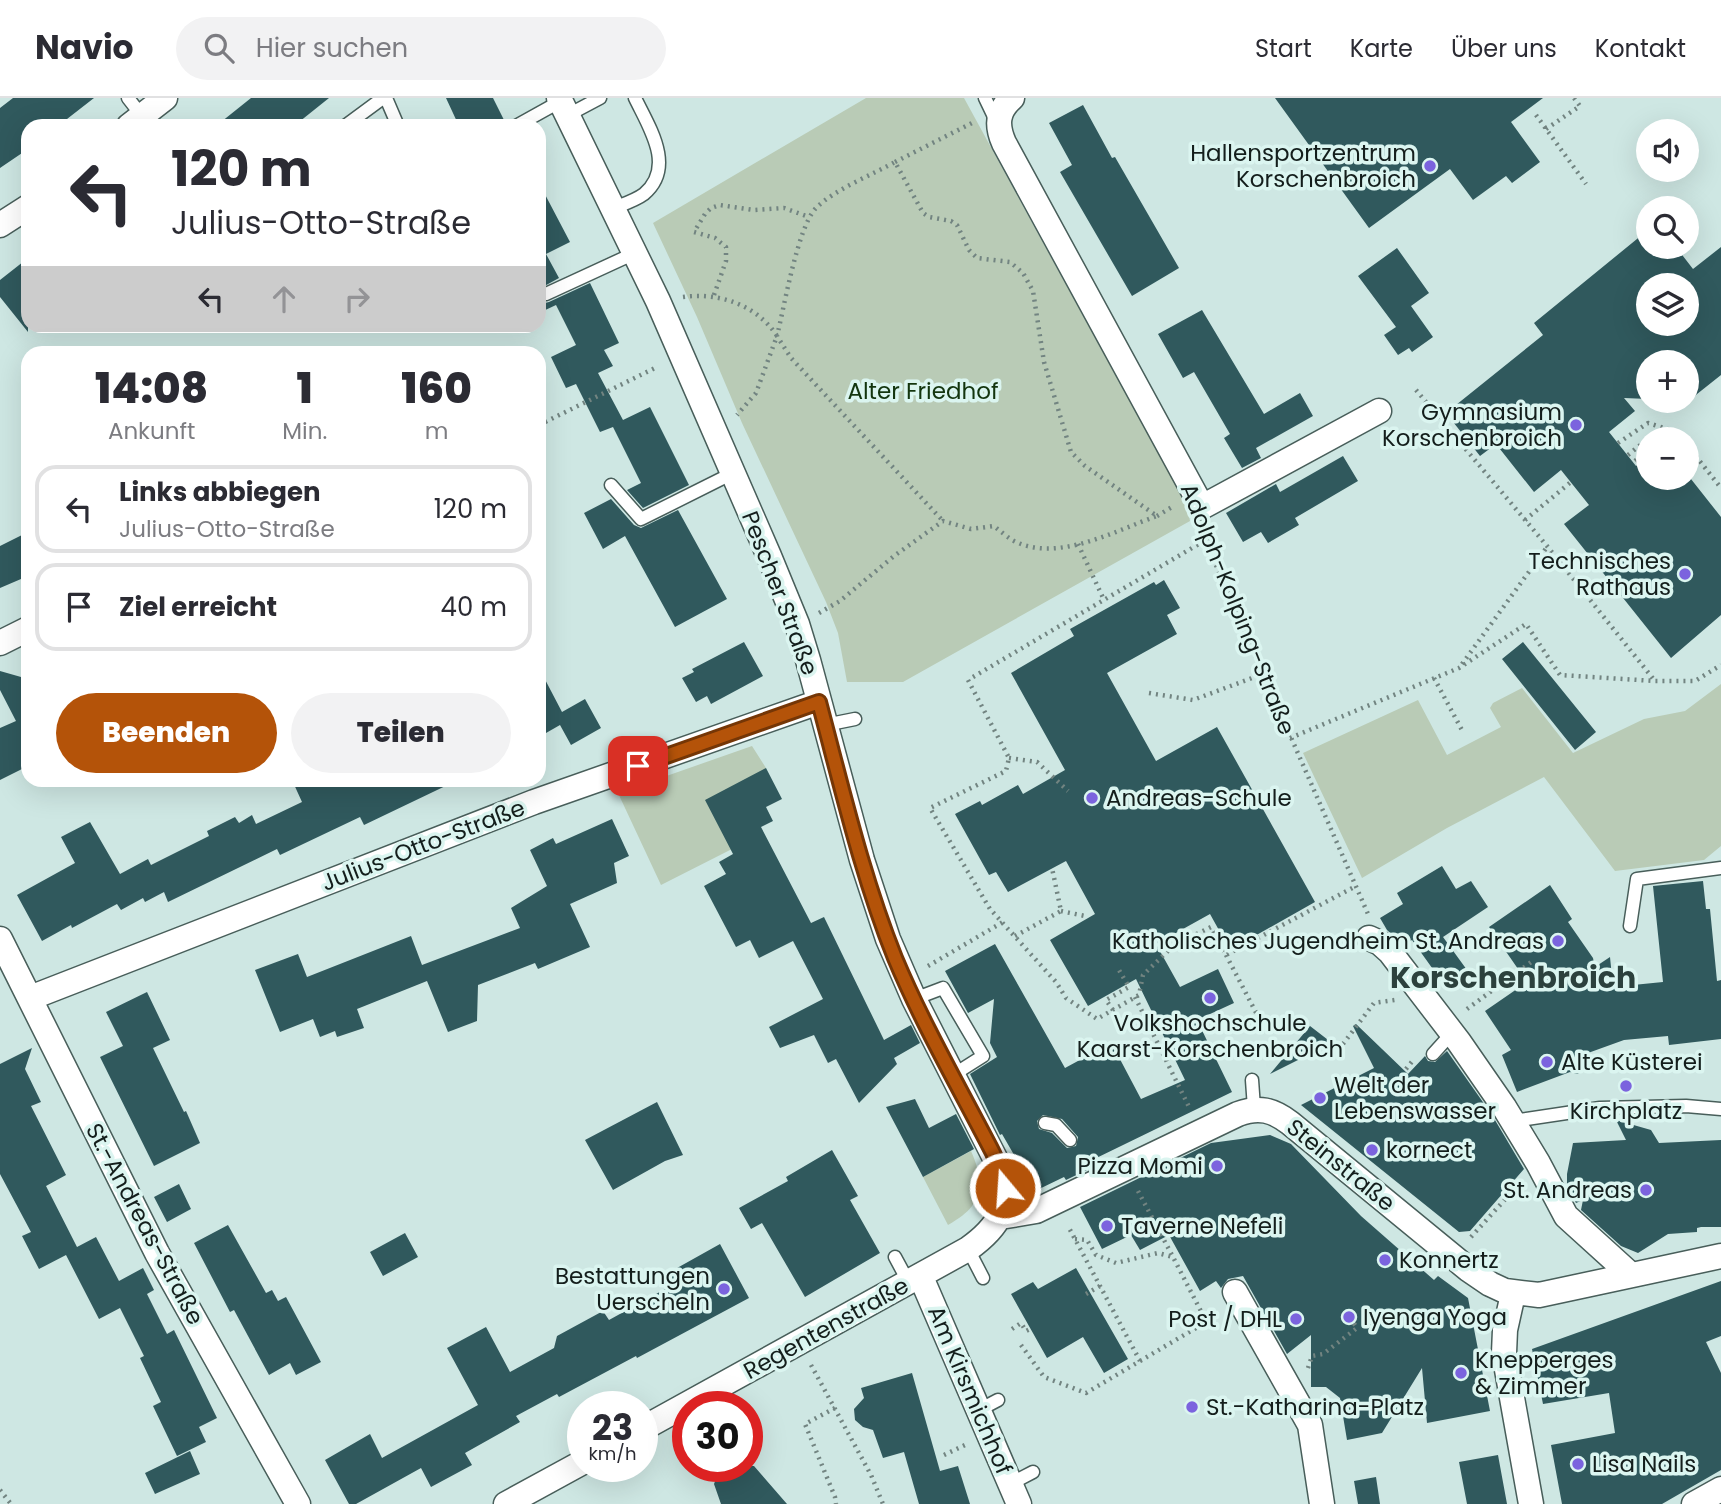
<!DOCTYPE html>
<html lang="de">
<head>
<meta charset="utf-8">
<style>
	:root { --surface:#fff; --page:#f2f2f3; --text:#2b2b33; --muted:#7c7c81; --line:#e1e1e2; --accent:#b45309 }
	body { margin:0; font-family:Poppins,sans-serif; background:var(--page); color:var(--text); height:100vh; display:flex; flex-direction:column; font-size:26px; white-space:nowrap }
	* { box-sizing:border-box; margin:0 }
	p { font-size:23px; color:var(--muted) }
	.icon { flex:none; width:38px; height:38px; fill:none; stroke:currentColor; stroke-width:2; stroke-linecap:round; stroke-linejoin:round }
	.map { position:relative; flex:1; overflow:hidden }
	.details { position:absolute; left:21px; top:248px; width:525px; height:441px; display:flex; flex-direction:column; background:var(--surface); border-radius:21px; box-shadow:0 7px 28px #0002 }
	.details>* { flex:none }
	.hud { position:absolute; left:21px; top:21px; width:525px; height:214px; border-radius:21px; box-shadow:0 7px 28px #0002; background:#fff; color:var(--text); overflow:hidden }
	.buttons { position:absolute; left:1636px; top:21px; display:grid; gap:14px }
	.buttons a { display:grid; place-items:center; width:63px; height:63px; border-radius:50%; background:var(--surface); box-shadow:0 7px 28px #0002; font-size:35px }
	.speed { position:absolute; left:567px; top:1293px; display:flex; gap:14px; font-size:35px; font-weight:700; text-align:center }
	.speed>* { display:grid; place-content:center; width:91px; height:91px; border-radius:50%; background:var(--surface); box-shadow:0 7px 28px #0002; line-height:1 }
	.speed small { font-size:18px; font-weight:400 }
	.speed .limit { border:10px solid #d22; background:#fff; color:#111 }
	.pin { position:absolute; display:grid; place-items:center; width:60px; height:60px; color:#fff; margin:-30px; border-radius:14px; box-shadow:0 4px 10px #0006 }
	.me { position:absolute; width:77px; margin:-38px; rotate:342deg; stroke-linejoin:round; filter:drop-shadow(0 0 5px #0008) }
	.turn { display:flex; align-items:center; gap:24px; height:147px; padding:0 35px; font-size:32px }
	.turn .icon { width:91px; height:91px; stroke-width:2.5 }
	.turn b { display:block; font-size:49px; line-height:60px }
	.lanes { display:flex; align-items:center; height:66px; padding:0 35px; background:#0003; justify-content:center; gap:35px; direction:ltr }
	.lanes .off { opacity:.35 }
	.eta { display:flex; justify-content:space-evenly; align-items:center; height:119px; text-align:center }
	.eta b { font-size:42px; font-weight:800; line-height:49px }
	.primary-button { display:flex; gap:14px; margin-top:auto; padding:14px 35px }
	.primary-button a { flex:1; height:80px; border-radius:42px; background:var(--accent); color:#fff; font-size:28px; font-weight:800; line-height:80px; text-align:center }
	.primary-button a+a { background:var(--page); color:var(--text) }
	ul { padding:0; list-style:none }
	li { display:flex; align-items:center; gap:21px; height:88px; margin:0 14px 10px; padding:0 21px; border:4px solid var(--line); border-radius:21px }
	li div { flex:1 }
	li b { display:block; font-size:26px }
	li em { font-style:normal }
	header { display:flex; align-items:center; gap:42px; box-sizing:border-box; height:98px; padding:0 35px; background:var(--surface); border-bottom:2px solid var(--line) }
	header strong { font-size:33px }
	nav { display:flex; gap:38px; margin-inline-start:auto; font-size:24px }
	.search { width:490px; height:63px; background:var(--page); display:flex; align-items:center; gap:18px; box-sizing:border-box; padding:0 24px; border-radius:38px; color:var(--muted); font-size:26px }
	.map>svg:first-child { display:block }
	.green { fill:#b9cbb6 }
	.building { fill:#30595d; fill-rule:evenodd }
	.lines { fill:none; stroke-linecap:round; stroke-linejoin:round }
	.lane-casing { stroke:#485e5a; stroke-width:15 }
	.street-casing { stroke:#485e5a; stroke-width:27 }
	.path { stroke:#728481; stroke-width:4.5; stroke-dasharray:2 5; stroke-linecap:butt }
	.lane { stroke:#fff; stroke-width:12 }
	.street { stroke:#fff; stroke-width:24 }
	.route-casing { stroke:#753606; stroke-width:18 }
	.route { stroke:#b45309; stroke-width:12 }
	.poi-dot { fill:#7b63de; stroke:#dbf5f0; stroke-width:2.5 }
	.labels { text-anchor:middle; stroke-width:7; stroke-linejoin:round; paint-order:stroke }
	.poi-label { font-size:23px; fill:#141e1c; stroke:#dbf5f0; text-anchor:start }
	.park-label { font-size:23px; fill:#13350e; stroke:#dbf5f0 }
	.street-label { font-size:23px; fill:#141e1c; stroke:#dbf5f0 }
	.district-label { font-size:30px; font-weight:bold; fill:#2c413d; stroke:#dbf5f0 }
</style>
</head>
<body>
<header>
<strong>Navio</strong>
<div class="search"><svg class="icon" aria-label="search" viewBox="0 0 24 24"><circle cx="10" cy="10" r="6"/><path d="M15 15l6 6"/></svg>Hier suchen</div>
<nav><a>Start</a><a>Karte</a><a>Über uns</a><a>Kontakt</a></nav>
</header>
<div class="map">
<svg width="1721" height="1406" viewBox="0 0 1721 1406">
	<rect width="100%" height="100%" fill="#cee7e3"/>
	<path class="green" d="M866 0H964L1187 408 1190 423 903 584H847L838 535 826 504 742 325 697 219 653 125Z
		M1721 586V748L1704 762 1615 773 1544 679 1447 730 1362 780 1303 655 1418 602 1447 657 1501 629 1490 610 1493 605 1522 590 1573 655 1644 621 1685 613Z
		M752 648 766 670 732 751 661 787 618 695Z
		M971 1053C986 1087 983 1108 948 1127L923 1079Z"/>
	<path class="building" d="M13 0H94L58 28H28V51L0 70V10Z
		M251 0H329L294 28H216Z
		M446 0H493L507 28H459Z
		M1275 0H1543L1511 24 1540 64 1512 85 1506 78 1473 102 1450 71 1369 130Z
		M1083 7 1112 60 1115 59 1179 170 1132 198 1060 74 1072 67 1049 25Z
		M539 85 570 144 546 156 559 180 539 191Z
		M1648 132V149H1676L1693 171 1721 149V277L1687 304 1670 303H1687V264H1648V301L1624 300 1635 313 1609 334 1636 368 1648 358V380H1687V376L1721 419V517L1671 560 1564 426 1589 407 1561 372 1534 394 1496 346 1480 358 1446 315 1543 237 1534 225ZM1648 187H1687V226H1648Z
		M1397 150 1429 195 1411 208 1433 239 1412 254 1409 250 1398 257 1384 237 1396 229 1358 178Z
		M28 160V234L0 199V182Z
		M590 185 619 245 604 252 613 268 598 275 623 322 650 309 689 387 643 410 627 392 641 385 613 329 600 334 576 286 566 290 551 259 576 247 556 207 539 215V201L545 205 549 204Z
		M1202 212 1264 316 1300 295 1313 318 1256 350 1261 360 1242 370 1224 340 1230 336 1194 274 1183 280 1158 236Z
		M1343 358 1358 383 1295 420 1299 427 1268 445 1261 434 1243 444 1226 415 1276 386 1280 394Z
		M611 401 634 427 641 430 678 412 727 501 675 529 625 438 603 451 584 415Z
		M28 434V478L0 490V448Z
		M1164 482 1180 510 1167 517 1177 536 1107 575 1156 663 1217 629 1315 804 1230 852 1210 816 1156 846 1180 889 1218 871 1234 905 1197 922 1232 994 1084 1066 1086 1071 1091 1070 1066 1082 1064 1079 1035 1093 1002 1036 1000 1037 970 976 997 959 990 945 994 901 968 915 945 873 995 846 1065 970 1089 957 1091 960 1113 948 1141 1001 1185 982 1136 881 1088 908 1050 842 1095 816 1066 763 1008 794 996 774 989 777 955 716 980 703 982 707 1018 687 1023 696 1065 672 1011 575 1074 538 1070 531 1154 484 1156 487ZM1043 1017 1062 1021 1078 1039 1076 1048 1067 1050 1052 1035 1039 1031 1037 1023Z
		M744 544 763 578 711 606 707 598 696 604 682 580 694 574 692 571Z
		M1523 544 1596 634 1575 652 1502 561Z
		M539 570 562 614 585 601 601 630 571 647 560 627 539 639Z
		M0 573 28 581V668L0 682V630L16 623 0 592Z
		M766 670 782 701 766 709 773 723 761 729 811 825 824 819 884 942 911 927 920 945 894 960 897 966 859 1005 836 961 828 965 814 937 780 950 769 929 823 901 793 843 759 860 750 842 736 849 704 788 726 776 719 764 733 756 705 702Z
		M292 682H458L364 727 360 719 280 757 277 751 168 804 164 794 145 804 143 800 121 812 117 806 72 830 71 827 42 843 17 797 75 765 61 739 90 724 120 776 148 761 151 767 209 738 207 733 235 719 239 725 252 717 256 726 302 704Z
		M612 721 629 758 614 765 617 785 570 806 590 849 538 871 535 865 478 887 477 923 448 934 427 883 357 911 364 930 337 939 335 933 320 939 313 921 280 934 255 872 298 856 307 879 411 838 422 867 520 830 511 810 547 788 530 752 553 740 556 746Z
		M1442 768 1456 791 1471 783 1488 809 1443 839 1467 872 1445 888 1412 842 1403 847 1387 832 1380 820 1403 806 1397 795Z
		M1703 783 1706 811H1710L1717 883 1721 882V941L1669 947 1668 938 1624 942 1588 955 1591 962 1589 971 1577 976 1570 974 1517 994 1502 957 1511 952 1485 913 1527 884 1489 829 1550 787 1572 821 1568 824 1593 860 1594 865 1598 867 1610 859 1613 889 1663 884 1653 788Z
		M147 894 170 942 153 950 184 1014 186 1013 200 1045 154 1068 100 959 123 948 106 914Z
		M1356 926 1408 976 1425 958 1428 963 1435 964 1447 953 1492 1017 1524 1071 1470 1133 1459 1134 1301 1007 1374 970 1353 928Z
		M1310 928 1332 945 1270 976Z
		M32 950 25 971 41 1004 31 1008 66 1077 46 1088 77 1149 96 1139 119 1183 143 1170 154 1192 147 1196 167 1236 174 1232 217 1320 199 1329 206 1344 177 1358 153 1308 161 1304 140 1260 144 1258 120 1210 99 1221 66 1157 39 1171 22 1138 31 1134 0 1076V966Z
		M915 1001 929 1030 956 1016 974 1051 923 1079 886 1009Z
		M657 1004 683 1057 665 1063 613 1092 585 1042Z
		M1616 1022 1651 1032 1659 1045 1721 1042V1129H1701L1697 1130V1134L1668 1136 1638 1155 1621 1148 1581 1112 1583 1102 1576 1105 1567 1089V1076L1573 1045 1626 1042Z
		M1270 1037 1291 1046 1361 1118 1434 1182 1438 1178 1468 1200 1490 1313 1427 1325 1422 1270 1382 1335 1347 1342 1340 1300 1326 1289H1311V1237L1287 1256 1243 1178 1228 1181 1221 1190 1216 1183 1200 1193 1169 1137 1140 1152 1131 1137 1102 1151 1080 1109 1211 1045Z
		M832 1052 858 1098 850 1102 880 1155 805 1199 762 1125 751 1131 739 1110 788 1083 786 1079Z
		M179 1086 191 1111 167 1124 154 1099Z
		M228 1127 266 1195 272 1192 278 1203 286 1199 321 1264 296 1277 290 1265 269 1277 234 1212 230 1214 194 1145Z
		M405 1135 418 1159 383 1178 370 1154Z
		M720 1146 749 1200 637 1260 636 1258 559 1299 557 1296 516 1318 520 1324 465 1355 472 1367 431 1389 421 1370 356 1406H349L325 1362 370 1336 382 1360 478 1307 447 1250 486 1229 510 1274 554 1250 557 1238 603 1213 609 1222 667 1190 661 1179Z
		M1076 1170 1128 1261 1104 1275 1083 1239 1047 1260 1011 1196 1033 1184 1038 1191Z
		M1721 1183V1238L1706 1244 1721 1275V1372L1662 1406H1562L1551 1347 1615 1335 1609 1295 1543 1306 1532 1251Z
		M912 1275 940 1373 958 1368 970 1406H919L904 1354 883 1360 873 1332 863 1329 855 1322 854 1311 864 1300 861 1290Z
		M190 1353 200 1376 155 1396 145 1375Z
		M1498 1357 1507 1406H1467L1459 1364Z
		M721 1368H754L787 1406H721L714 1386Z
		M1376 1379 1380 1406H1358L1354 1383Z"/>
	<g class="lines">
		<g class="lane-casing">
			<path id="lane" d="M128 0 142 18
				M386 0 398 28
				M985 0 997 25
				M568 17 600 0
				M345 28 383 0
				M516 28 561 3
				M614 110C624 106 636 102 644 96 676 69 649 29 635 0
				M546 196 635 155
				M611 387 641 421 733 375
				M825 627 855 621
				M1630 828 1637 781 1721 770
				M914 901 943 890 983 958 953 977
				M1433 956 1452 935
				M1252 982 1254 1010
				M1513 1023 1600 1010 1686 1008 1721 1011
				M1045 1025 1056 1027 1070 1042
				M968 1151 983 1180
				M895 1159 909 1185
				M979 1312 998 1302
				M1010 1386 1033 1374"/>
		</g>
		<g class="street-casing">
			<path id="street" d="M559 0 658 203 769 458 797 526 808 562 862 762 888 841 914 901 999 1068C1013 1107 999 1129 968 1151L642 1331
				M1012 0C997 13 996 27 1004 45L1202 409 1379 313
				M129 28 165 0
				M0 127 28 109
				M0 545 28 531
				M1369 840 1380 845 1390 854 1459 944 1504 1009 1538 1065 1566 1118 1631 1177
				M0 841 157 1155 298 1406
				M30 900 534 704 819 604
				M1000 1119 1036 1113 1238 1016C1259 1008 1273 1012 1290 1025L1468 1171 1490 1186 1505 1193 1539 1197 1721 1158
				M921 1179 1019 1406
				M1235 1194 1310 1327 1322 1406
				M1513 1196 1505 1232 1504 1255 1531 1406
				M506 1406 583 1364
				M1694 1406 1721 1391"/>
		</g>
		<path class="path" d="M1536 17 1586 86
			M1546 31 1580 8 1574 0
			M895 64 972 25
			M714 197 726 163V149L715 140 694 134 705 116 711 110 720 107 754 112 784 110 809 119
			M683 199C719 194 757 207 777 238L756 295 737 317
			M1416 292 1547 448 1655 583
			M539 327 657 269
			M1618 345 1648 325 1677 334 1683 341
			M1687 347 1721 390
			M1628 357 1644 344 1648 349
			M1635 363 1648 351
			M1157 418 1172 409
			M1525 422 1571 384
			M1208 433 1215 465 1368 816
			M1078 446 1104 502
			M819 515 840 503 894 458 943 423 971 431 994 428C1000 433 1006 438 1012 442 1056 466 1114 433 1157 418L1085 368 1071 354 1044 264 1033 193 1023 175 1010 164 977 160 969 152 957 127 951 123 929 119 923 115 895 64C872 77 835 91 816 110 798 128 784 210 777 238L791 260 943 423
			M1462 566 1547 449
			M973 579 1209 440
			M1434 580 1463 634
			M968 582 1009 660 1006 673 930 710 990 811 1056 884 1066 900 1097 921 1139 897 1143 877 1174 847 1211 829 1226 857 1356 788
			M1149 595 1193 602 1263 576
			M1290 640 1459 570 1526 526 1560 577 1655 583H1695L1721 567
			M1009 660 1037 664 1068 693
			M1061 813 1085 818
			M1015 838 1061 813 1052 770
			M1226 857 1262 926
			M928 868 1003 824
			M1135 899 1190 1011
			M1467 911 1534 862
			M1113 912 1106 902 1129 889 1119 872
			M1343 946 1374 905 1395 902
			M1406 971 1414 961
			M1138 1093 1173 1159
			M1471 1139 1519 1086
			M1075 1141 1087 1142 1096 1157 1116 1165 1158 1155 1173 1159 1206 1223
			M1086 1196 1100 1188
			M1012 1231 1021 1225 1026 1233 1030 1231
			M1021 1247 1044 1279 1086 1295 1140 1263 1068 1128
			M1140 1263 1218 1217
			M811 1267 871 1377 883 1406
			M1308 1270 1312 1258 1323 1256 1357 1230 1353 1224
			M835 1310 805 1326 835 1399 836 1406
			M944 1357 965 1347
			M0 1392 11 1406"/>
		<use href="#lane" class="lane"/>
		<use href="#street" class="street"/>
	</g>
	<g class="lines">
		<g class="route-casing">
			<path id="route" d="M638 668 819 604C842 690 862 778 895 860 923 927 960 991 993 1055L1003 1078 1005 1090"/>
		</g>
		<use href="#route" class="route"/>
	</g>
	<g class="poi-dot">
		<circle cx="1430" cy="68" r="7"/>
		<circle cx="1576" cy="327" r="7"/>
		<circle cx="1685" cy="476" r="7"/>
		<circle cx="1092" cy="700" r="7"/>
		<circle cx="1558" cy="843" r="7"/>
		<circle cx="1210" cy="900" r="7"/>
		<circle cx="1547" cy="964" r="7"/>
		<circle cx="1626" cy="988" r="7"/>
		<circle cx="1320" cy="1000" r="7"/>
		<circle cx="1372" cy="1052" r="7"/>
		<circle cx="1217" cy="1068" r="7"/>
		<circle cx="1646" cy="1092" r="7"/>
		<circle cx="1107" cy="1128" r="7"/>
		<circle cx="1385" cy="1162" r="7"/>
		<circle cx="724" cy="1191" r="7"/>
		<circle cx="1349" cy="1219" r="7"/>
		<circle cx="1296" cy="1221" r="7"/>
		<circle cx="1461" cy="1275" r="7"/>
		<circle cx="1192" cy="1309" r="7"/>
		<circle cx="1578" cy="1366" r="7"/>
	</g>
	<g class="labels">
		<g class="poi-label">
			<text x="1416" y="63" text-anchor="end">Hallensportzentrum<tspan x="1416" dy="26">Korschenbroich</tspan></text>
			<text x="1562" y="322" text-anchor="end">Gymnasium<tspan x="1562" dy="26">Korschenbroich</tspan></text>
			<text x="1671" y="471" text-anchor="end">Technisches<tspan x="1671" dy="26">Rathaus</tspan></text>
			<text x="1106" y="708">Andreas-Schule</text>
			<text x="1544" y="851" text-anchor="end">Katholisches Jugendheim St. Andreas</text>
			<text x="1210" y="933" text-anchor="middle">Volkshochschule<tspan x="1210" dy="26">Kaarst-Korschenbroich</tspan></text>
			<text x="1561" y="972">Alte Küsterei</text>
			<text x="1334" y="995">Welt der<tspan x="1334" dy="26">Lebenswasser</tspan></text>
			<text x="1626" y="1021" text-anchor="middle">Kirchplatz</text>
			<text x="1386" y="1060">kornect</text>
			<text x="1203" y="1076" text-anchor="end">Pizza Momi</text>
			<text x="1632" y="1100" text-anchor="end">St. Andreas</text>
			<text x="1121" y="1136">Taverne Nefeli</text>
			<text x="1399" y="1170">Konnertz</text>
			<text x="710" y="1186" text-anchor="end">Bestattungen<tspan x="710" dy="26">Uerscheln</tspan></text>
			<text x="1363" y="1227">Iyenga Yoga</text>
			<text x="1282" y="1229" text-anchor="end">Post / DHL</text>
			<text x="1475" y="1270">Knepperges<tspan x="1475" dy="26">&amp; Zimmer</tspan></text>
			<text x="1206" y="1317">St.-Katharina-Platz</text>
			<text x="1592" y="1374">Lisa Nails</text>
		</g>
		<g class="park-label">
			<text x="923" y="301">Alter Friedhof</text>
		</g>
		<g class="street-label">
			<text transform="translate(780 495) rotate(69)" y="8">Pescher Straße</text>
			<text transform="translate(1238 511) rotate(68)" y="8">Adolph-Kolping-Straße</text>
			<text transform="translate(423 747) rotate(-21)" y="8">Julius-Otto-Straße</text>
			<text transform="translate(1341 1067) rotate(39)" y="8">Steinstraße</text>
			<text transform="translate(145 1126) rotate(62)" y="8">St.-Andreas-Straße</text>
			<text transform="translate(826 1230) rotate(-29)" y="8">Regentenstraße</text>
			<text transform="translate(970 1292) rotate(67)" y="8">Am Kirsmichhof</text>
		</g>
		<g class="district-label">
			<text x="1513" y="890">Korschenbroich</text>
		</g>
	</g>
</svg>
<div class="buttons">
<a><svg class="icon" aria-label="sound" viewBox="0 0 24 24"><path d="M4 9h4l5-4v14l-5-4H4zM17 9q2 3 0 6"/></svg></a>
<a><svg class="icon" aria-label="search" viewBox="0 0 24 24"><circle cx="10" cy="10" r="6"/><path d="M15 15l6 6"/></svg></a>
<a><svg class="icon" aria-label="layers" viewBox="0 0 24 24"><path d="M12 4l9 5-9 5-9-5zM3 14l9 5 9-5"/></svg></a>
<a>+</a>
<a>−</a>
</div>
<div class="speed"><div>23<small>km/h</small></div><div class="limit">30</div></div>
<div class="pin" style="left:638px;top:668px;background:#d93025"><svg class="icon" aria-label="arrive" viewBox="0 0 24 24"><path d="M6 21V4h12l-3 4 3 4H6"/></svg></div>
<svg class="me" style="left:1005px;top:1090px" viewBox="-20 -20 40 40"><circle r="17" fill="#b45309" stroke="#fff" stroke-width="3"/><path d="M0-11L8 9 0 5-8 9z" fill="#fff"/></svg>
<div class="hud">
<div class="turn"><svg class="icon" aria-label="left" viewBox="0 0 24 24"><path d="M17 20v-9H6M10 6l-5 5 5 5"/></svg><div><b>120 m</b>Julius-Otto-Straße</div></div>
<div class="lanes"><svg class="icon" aria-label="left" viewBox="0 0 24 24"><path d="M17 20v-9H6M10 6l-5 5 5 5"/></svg><svg class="icon off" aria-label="ahead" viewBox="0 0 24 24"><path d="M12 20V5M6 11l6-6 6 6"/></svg><svg class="icon off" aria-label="right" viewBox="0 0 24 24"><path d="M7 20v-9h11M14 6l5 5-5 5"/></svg></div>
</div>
<section class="details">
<div class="eta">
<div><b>14:08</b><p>Ankunft</p></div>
<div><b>1</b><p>Min.</p></div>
<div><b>160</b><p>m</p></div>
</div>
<ul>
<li><svg class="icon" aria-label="left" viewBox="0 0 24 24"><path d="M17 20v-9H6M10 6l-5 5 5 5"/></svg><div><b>Links abbiegen</b><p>Julius-Otto-Straße</p></div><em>120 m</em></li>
<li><svg class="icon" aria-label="arrive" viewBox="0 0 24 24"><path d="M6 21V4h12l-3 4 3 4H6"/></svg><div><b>Ziel erreicht</b></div><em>40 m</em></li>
</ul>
<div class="primary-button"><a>Beenden</a><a>Teilen</a></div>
</section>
</div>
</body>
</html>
